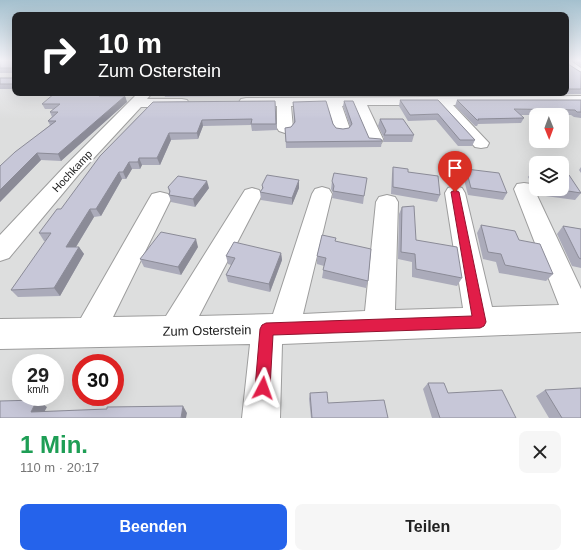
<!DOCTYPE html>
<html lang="de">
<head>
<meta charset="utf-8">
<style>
	:root { --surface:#fff; --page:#f6f6f6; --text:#222; --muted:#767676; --accent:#2563eb }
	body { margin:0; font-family:Helvetica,sans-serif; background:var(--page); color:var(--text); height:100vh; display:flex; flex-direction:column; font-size:15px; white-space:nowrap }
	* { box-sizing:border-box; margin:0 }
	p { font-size:13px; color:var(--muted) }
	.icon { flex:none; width:22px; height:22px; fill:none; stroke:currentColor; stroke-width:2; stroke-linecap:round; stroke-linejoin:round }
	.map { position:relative; height:418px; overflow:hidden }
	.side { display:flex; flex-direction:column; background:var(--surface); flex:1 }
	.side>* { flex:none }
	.top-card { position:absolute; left:12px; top:12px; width:557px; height:84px; border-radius:8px; box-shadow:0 4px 16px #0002; background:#202124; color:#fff; overflow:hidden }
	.needle { width:26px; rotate:179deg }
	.tools { position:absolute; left:529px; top:108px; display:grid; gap:8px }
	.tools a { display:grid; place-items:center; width:40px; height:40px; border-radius:8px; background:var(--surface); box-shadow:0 4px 16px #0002; font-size:20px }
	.speed { position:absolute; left:12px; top:354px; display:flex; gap:8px; font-size:20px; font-weight:700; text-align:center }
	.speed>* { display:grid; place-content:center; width:52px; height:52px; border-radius:50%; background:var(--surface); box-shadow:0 4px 16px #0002; line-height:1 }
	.speed small { font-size:10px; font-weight:400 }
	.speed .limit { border:6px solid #d22; background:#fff; color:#111 }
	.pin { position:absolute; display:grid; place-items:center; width:34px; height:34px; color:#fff; margin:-41px -17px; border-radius:50% 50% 50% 0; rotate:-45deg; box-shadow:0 0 4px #0007 }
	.pin .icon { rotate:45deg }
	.me { position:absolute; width:44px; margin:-22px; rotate:4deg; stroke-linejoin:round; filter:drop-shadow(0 0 3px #0008) }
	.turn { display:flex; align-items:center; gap:14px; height:84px; padding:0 20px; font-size:18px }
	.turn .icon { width:52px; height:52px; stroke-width:2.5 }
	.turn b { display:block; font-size:28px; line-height:34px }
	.round { display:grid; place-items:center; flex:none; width:42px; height:42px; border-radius:8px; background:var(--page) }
	.head { display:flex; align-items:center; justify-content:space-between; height:68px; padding:0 20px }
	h1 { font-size:24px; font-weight:600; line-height:30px; color:#1e9e55 }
	.action { display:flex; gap:8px; margin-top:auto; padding:8px 20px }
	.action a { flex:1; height:46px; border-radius:8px; background:var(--accent); color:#fff; font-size:16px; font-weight:600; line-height:46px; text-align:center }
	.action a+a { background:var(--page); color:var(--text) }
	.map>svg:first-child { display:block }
	.residential { fill:#dddede; fill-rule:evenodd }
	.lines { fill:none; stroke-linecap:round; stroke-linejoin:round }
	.minor-casing { stroke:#9d9d9d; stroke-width:2 }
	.minor { fill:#fff; fill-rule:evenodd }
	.wall { fill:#ababba }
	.shaded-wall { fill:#8b8b97 }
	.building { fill:#c7c7d8; stroke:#8b8b97 }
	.route { fill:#e11d48; stroke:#92132f }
	.labels { text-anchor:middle; stroke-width:4; stroke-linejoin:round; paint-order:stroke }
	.street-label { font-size:11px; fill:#202020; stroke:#fff }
	.near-street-label { font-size:13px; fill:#202020; stroke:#fff }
</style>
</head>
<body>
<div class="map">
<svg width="581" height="418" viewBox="0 0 581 418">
	<rect width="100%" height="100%" fill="#e9e7f1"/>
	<path class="residential" d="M0 61H15V93H566V61H581V418H0ZM536 115H562V141H536ZM536 163H562V189H536ZM21 363H55V397H21ZM81 363H115V397H81Z"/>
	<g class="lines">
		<g class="minor-casing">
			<path id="minor" d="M566 61H571L581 68V76L577 75 566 67Z
				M138 93H152L147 99H182L187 100 189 103 187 106 182 107H141L79 174 9 258 0 261V235L65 166Z
				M581 96V104L453 105 489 143 487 147 481 148 475 147 438 105H367L383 139 381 143 375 144 369 143 367 139 353 105 342 106 350 129 348 132 342 134 336 132 327 106H291L293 128 291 131 285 133 279 131 277 128V106H246L241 105 239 102 241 99 246 98Z
				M524 183 531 184 534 189 581 289V332L282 344 280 418H242L250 344 0 349V319L81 318 149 199 152 194 160 192 168 194 171 199 113 317 166 316 245 190 252 188 259 190 262 195 199 316 273 314 312 194 315 189 322 187 329 189 332 194 303 314 365 311 376 202 379 197 387 195 395 197 398 202 395 310 463 308 445 193 448 188 455 186 462 188 465 193 492 307 559 305 514 189 517 184Z"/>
		</g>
		<use href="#minor" class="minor"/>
	</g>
	<path class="wall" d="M0 61H15V89H0V78H13V73H0Z
		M566 61 568 64 579 71 581 72V94L391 95 390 93H566Z
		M573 61H581V66Z
		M164 93H352V95L165 97Z
		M106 96H125L127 102 61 161 41 160 0 202V166L50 125 48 121 52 117 50 112 53 109H45L42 104Z
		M400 100H438L475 140 472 146H458L436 120 408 121 399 106Z
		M457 100H581V118L574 117 571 115H520L524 118 521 123 478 124 477 126H475L455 106Z
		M275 101 277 130 252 131 251 125 203 126 198 139 171 140 160 165H142L140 169H132L126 179H122L101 216 94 217 76 247H79L84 254 60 296 18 297 11 290 46 241H44L39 233 61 209 153 102Z
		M344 101 369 138 382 141 381 147 286 148 285 128 291 127 294 123 293 102 333 124 336 128 343 129 349 128 350 126 343 106Z
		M380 119 414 135 412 142H383L384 138 378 126Z
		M393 167 408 172 440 195 437 202 391 194 392 174Z
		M581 167V173L579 170Z
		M466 169 507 193 503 200 468 195 463 176Z
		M533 170H536V189H562L581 193 575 200 538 195 528 177Z
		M332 181 364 196 363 204 332 198 333 193 331 189Z
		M262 185 299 188 292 205 261 200 260 192 262 189Z
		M168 187 209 188 195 207 171 202 169 195V192Z
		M402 207 416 240 462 278 457 286 412 277V262L398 259 399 214Z
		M481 225 519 240 553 274 546 281 499 273 496 262 483 259 477 233Z
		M563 226 581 229V268L572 266 557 234Z
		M335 241 368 281 366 288 322 278 324 266 317 264V256Z
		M198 247 181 275 144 267 140 259Z
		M281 253 282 260 270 292 228 282 226 275 231 265 228 264 226 256Z
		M428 383 448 393 516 418H432L423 389Z
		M545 390 581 418H549L536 396Z
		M310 393 328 403 388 418H311L309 399Z"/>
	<path class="shaded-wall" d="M15 82V88L13 84Z
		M102 93H109L101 102 99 96Z
		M125 96 127 102 61 161 58 154Z
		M202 120 203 126 198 139 197 133Z
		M169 133 171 140 160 165 157 158Z
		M37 153 41 160 0 202V190Z
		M139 158 142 165 140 169 138 162Z
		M129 162 132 169 126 179 123 172Z
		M119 172 122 179 101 216 96 209Z
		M299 180V188L292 205V198Z
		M207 181 209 188 195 207 193 199Z
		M90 209 94 217 71 255 66 247Z
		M196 239 198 247 181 275 178 267Z
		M79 247 84 254 60 296 54 288Z
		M281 253 282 260 270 292 269 284Z
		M37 400 47 407 41 418 31 412Z
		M183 406 187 413 186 418H181Z"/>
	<path class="building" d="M0 61H15V82L13 84H0V78H13V68H0Z
		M566 61H568V64L579 71 581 72V89H566Z
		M55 93H102L99 96H125L58 154 37 153 0 190V166L15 152 56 121H48L58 112H50L60 104H42Z
		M400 100H438L475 140H460L438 114 410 115Z
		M457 100H581V112H577L575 110 514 109 524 118 478 119 479 120H477Z
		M275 101 276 124H251L252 119 202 120 197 133H169L157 158H139L138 162H129L123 172H119L96 209H90L66 247H79L54 288 11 290 51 233H39L57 209H61L100 156 153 102Z
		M326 101 333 124 336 128 343 129 349 128 352 124 344 101H353L369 138 381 139 382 141 286 142 285 128 291 127 295 122 293 102Z
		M380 119H403L414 135H384L386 131Z
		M393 167 408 169V172L438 176 440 195 393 187Z
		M466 169 499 173 507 193 471 188Z
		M533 170H536V175Z
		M334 173 367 178 364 196 333 191 334 186 332 181Z
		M562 174 569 175 581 193 555 189H562Z
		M267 175 299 180 292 198 260 192 263 188 262 185Z
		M178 176 207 181 193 199 169 195 170 191 168 187Z
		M414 206 416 240 457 247 462 278 416 269 415 254 401 252 402 207Z
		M481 225 515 231 519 240 540 244 553 274 505 265 501 254 488 252Z
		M563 226 581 229V259L579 258Z
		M161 232 196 239 178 267 140 259Z
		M322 235 336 238 335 241 371 249 368 281 323 270 326 258 317 256Z
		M234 242 281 253 269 284 226 275 235 258 226 256Z
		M428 383H444L448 393 502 390 516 418H440Z
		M581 388V418H562L545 390Z
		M327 392 328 403 384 400 388 418H312L310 393Z
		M37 400 31 412 107 409V407L183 406 181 418H0V401Z"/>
	<linearGradient id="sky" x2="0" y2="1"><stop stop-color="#a4c0ce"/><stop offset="0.51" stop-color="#f5f4f9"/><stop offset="1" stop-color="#f5f4f9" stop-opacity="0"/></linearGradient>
	<rect width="581" height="119" fill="url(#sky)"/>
	<path class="route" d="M455 190 459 192 486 322 484 326 480 328 273 335 270 388 268 394 263 396 257 394 255 388 260 329 262 325 266 323 472 316 451 192Z"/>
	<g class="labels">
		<g class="street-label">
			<text transform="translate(72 171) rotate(-47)" y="4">Hochkamp</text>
		</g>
		<g class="near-street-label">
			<text transform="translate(207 330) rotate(-1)" y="5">Zum Osterstein</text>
		</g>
	</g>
</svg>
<div class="tools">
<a><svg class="needle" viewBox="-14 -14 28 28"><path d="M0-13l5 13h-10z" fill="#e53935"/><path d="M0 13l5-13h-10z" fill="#767676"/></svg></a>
<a><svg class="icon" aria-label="layers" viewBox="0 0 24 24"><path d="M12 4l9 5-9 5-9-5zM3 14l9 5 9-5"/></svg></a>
</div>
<div class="speed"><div>29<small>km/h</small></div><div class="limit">30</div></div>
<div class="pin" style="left:455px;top:192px;background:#d93025"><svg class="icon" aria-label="arrive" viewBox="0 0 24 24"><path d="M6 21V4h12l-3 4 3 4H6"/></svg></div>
<svg class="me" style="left:263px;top:388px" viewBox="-20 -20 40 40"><path d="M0-17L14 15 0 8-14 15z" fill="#e11d48" stroke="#fff" stroke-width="4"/></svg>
<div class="top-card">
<div class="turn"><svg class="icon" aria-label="right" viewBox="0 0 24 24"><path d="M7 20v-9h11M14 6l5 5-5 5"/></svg><div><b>10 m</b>Zum Osterstein</div></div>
</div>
</div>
<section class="side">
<div class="head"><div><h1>1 Min.</h1><p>110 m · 20:17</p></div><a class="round"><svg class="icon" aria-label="close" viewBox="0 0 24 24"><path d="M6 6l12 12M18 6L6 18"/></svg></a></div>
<div class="action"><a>Beenden</a><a>Teilen</a></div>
</section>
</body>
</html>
